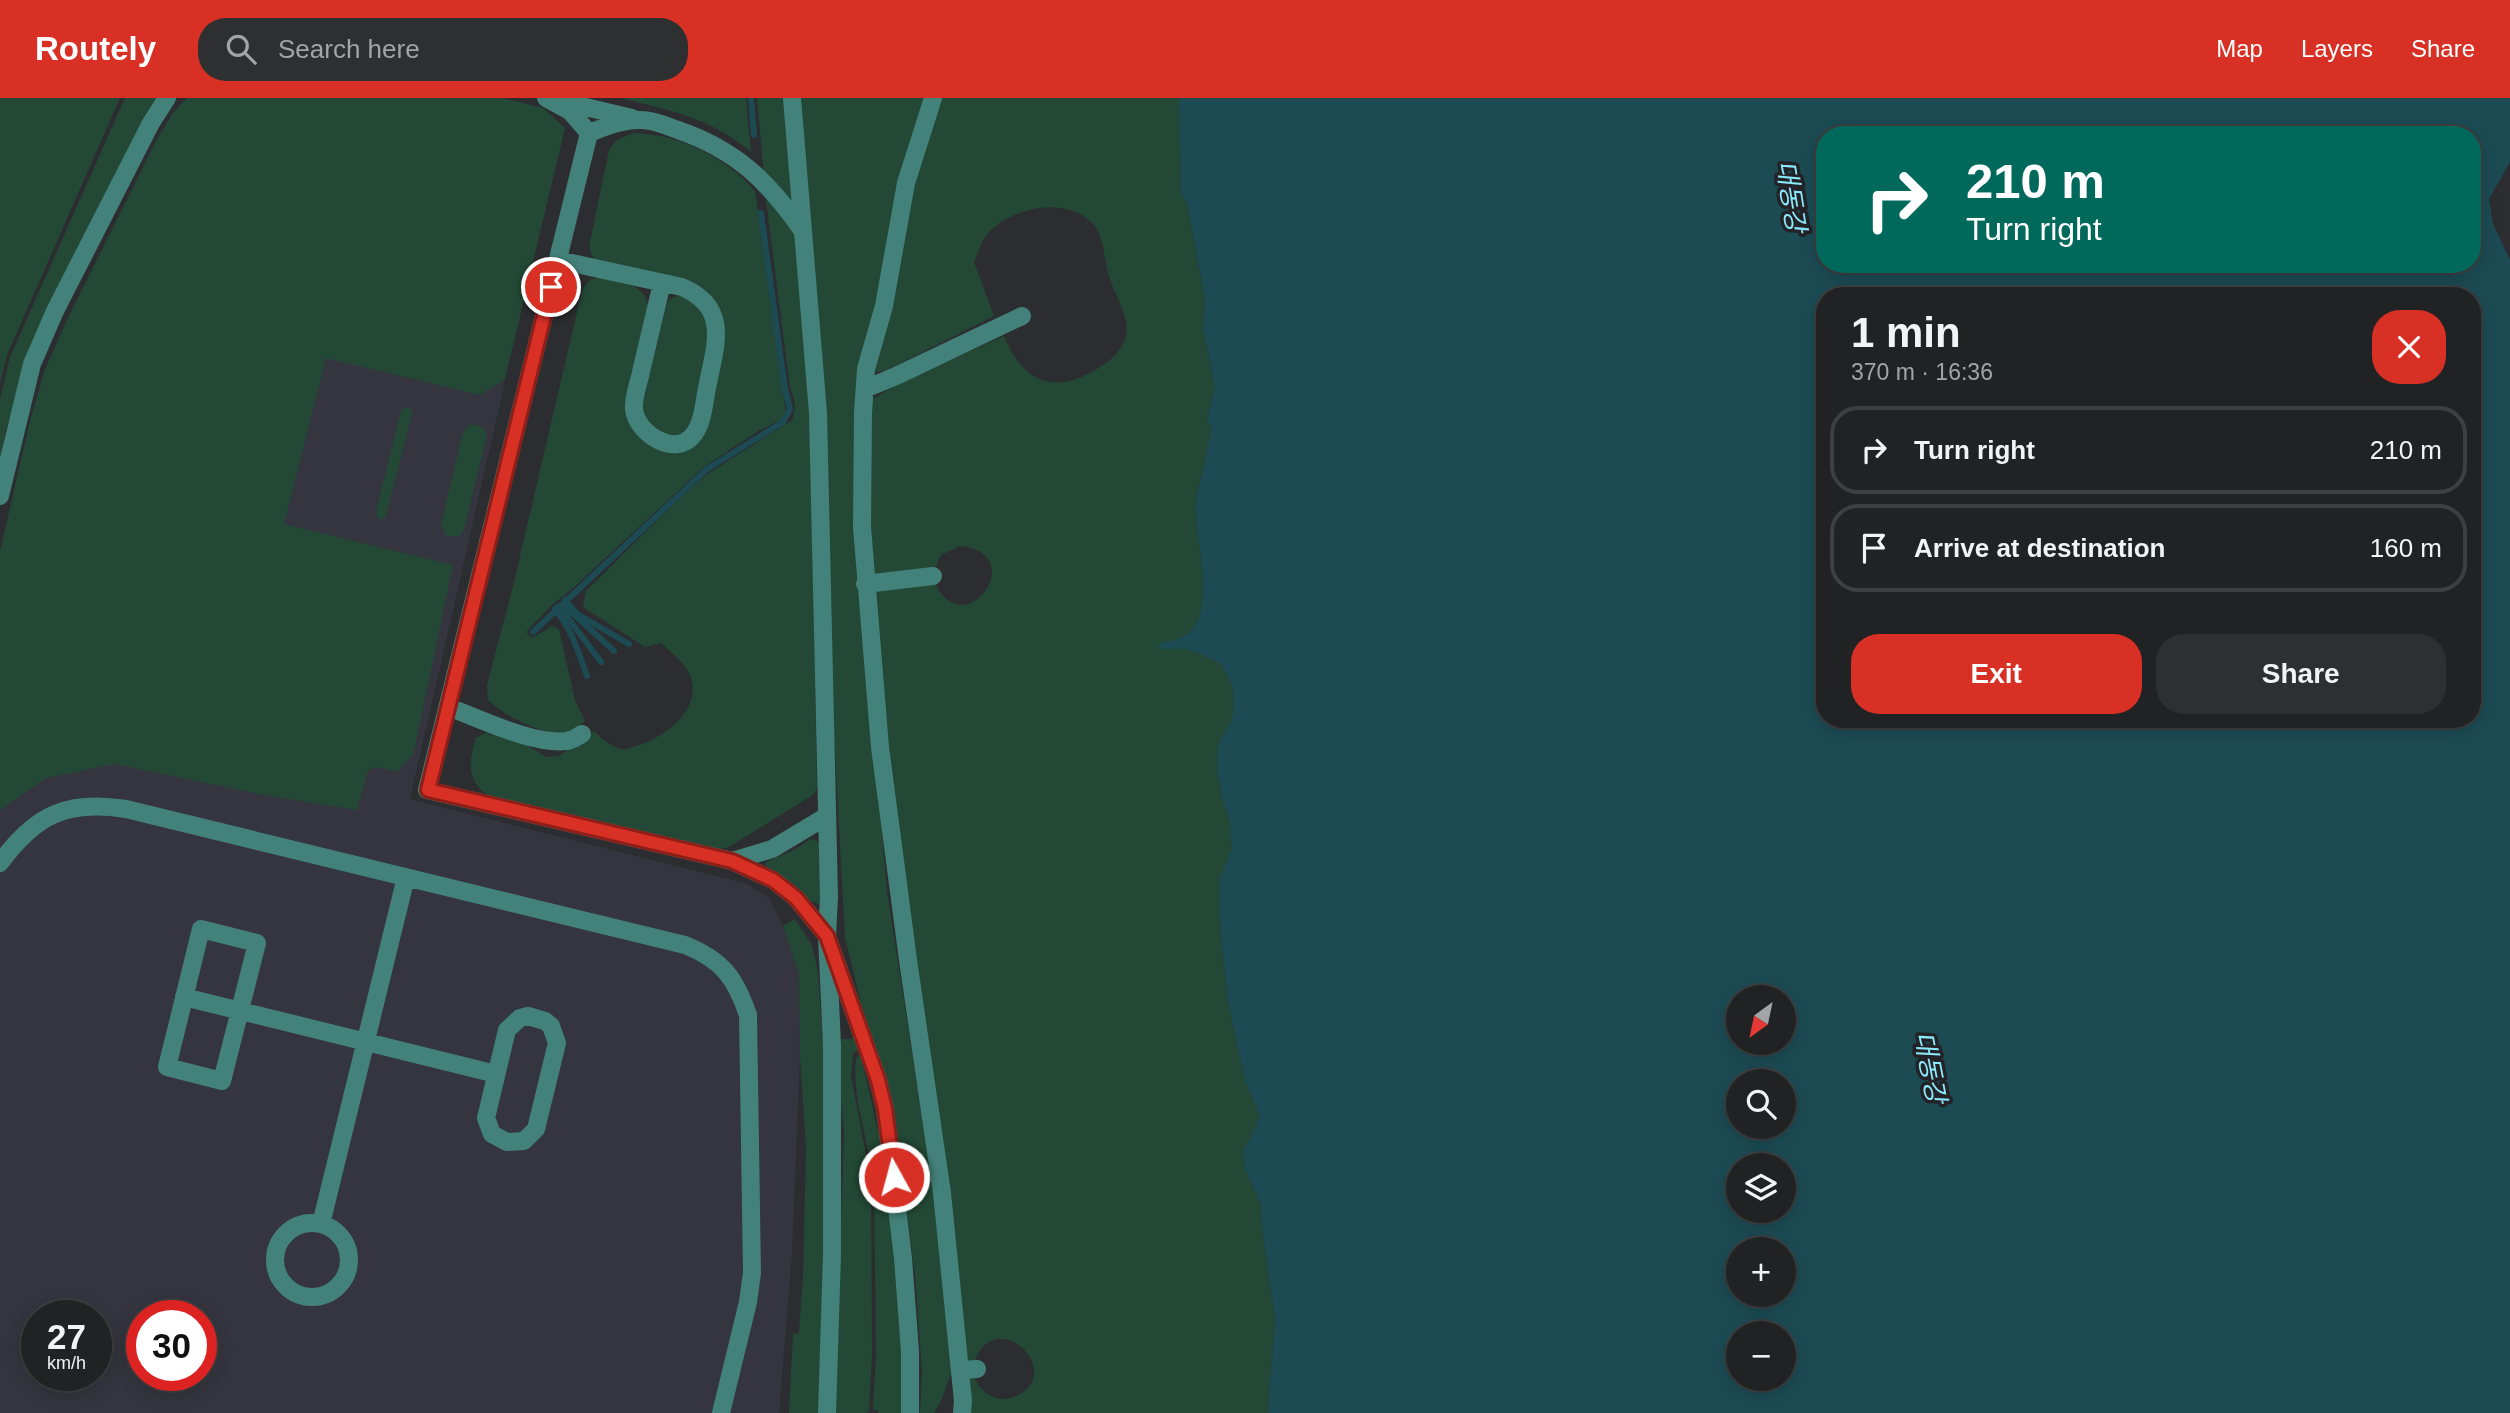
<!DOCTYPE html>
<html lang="en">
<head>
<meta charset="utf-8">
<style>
	:root { --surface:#212224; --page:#2d2f31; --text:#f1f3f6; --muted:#a2a4a6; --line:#3e3f41; --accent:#d93025 }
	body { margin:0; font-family:Arial,"Noto Sans KR",sans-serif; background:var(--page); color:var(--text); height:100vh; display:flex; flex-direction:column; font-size:26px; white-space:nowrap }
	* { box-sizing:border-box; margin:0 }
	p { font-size:23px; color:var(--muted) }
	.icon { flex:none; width:38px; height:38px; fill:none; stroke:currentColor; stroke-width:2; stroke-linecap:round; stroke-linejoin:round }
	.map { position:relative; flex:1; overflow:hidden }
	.sheet { position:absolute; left:1816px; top:189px; width:665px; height:441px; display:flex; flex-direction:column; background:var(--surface); border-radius:28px; box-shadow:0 4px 18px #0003,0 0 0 2px var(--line) }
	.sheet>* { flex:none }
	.banner { position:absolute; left:1816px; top:28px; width:665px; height:147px; border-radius:28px; box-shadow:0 4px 18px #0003,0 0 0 2px var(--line); background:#00695c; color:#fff; overflow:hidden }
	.needle { width:46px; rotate:213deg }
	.buttons { position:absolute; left:1726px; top:887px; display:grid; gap:14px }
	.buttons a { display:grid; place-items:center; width:70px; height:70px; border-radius:50%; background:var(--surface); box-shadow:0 4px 18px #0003,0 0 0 2px var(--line); font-size:35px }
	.speed { position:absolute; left:21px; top:1202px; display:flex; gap:14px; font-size:35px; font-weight:700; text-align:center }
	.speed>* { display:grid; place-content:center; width:91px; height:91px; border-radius:50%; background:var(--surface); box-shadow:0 4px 18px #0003,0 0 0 2px var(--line); line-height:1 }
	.speed small { font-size:18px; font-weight:400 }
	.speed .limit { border:10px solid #d22; background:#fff; color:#111 }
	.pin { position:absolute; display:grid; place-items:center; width:60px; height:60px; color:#fff; margin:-30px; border:4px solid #fff; border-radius:50%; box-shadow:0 2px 7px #0007 }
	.me { position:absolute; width:77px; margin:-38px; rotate:353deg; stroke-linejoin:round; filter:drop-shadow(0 0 5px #0008) }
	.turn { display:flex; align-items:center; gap:24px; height:147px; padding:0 35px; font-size:32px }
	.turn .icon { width:91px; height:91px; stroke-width:2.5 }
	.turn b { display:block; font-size:49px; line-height:60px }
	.round { display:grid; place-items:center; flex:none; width:74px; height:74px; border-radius:28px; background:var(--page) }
	.overview { display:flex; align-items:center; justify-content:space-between; height:119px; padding:0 35px }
	h1 { font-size:42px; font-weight:800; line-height:52px }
	.cta { display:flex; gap:14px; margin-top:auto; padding:14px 35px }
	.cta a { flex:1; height:80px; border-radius:28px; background:var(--accent); color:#fff; font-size:28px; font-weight:800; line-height:80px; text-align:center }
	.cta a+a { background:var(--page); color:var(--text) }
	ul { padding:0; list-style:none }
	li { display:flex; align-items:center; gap:21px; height:88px; margin:0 14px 10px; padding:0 21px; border:4px solid var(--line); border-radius:28px }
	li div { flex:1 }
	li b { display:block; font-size:26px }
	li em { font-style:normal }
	header { display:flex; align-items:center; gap:42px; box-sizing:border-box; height:98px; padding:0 35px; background:var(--accent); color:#fff }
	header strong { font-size:33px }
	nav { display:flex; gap:38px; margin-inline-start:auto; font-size:24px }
	.search { width:490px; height:63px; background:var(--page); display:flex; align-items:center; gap:18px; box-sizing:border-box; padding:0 24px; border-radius:28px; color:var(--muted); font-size:26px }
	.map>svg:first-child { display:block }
	.built { fill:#34353e; fill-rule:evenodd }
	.green { fill:#234936 }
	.water { fill:#1c4b54; fill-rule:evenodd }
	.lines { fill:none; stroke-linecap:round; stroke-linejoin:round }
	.stream { stroke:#1c4b54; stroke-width:6 }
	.minor { stroke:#43827a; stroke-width:18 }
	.route-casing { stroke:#8d1f18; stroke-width:18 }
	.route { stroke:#d93025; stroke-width:12 }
	.labels { text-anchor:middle; stroke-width:7; stroke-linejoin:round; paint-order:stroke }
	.water-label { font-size:26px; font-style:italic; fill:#8beafe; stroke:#232327 }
</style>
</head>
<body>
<header>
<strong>Routely</strong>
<div class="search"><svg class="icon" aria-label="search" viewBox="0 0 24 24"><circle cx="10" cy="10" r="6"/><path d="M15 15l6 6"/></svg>Search here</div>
<nav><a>Map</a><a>Layers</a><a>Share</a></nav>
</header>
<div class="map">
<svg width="2510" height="1315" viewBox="0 0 2510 1315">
	<rect width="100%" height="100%" fill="#2c2d30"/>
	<path class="built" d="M315 240 505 284 410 701 747 786 769 800 783 828 799 876 800 958 792 1155 779 1315H0V596ZM37 1218H96V1278H37ZM142 1218H201V1278H142Z"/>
	<path class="green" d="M0 0H120L7 257 0 286Z
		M125 0H158L145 18 24 271 5 335 0 363V301L10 259Z
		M187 0H503L543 10 565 30 505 281 480 297 326 260 284 426 453 467 413 657 397 673 375 669 368 673 357 712 264 697 115 666 46 680 0 712V453L30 323 44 274 65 226 155 45 172 16Z
		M620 0H746L751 54C713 21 667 11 620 0Z
		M757 0H784L810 322 817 691 813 697 729 749 715 752 492 700C466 684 468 666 476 640L488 634 490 638 496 634 525 646 546 659 559 658 594 633C602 641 610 648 621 651 628 652 635 648 642 646 669 636 706 607 688 573 682 562 669 553 661 545L645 549 583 509 586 493 685 395 709 375 792 322C797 310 795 301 790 290L766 102Z
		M799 0H926L884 177 857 279 854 415 887 794 934 1095 952 1273 941 1303 934 1315H920L922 1273 915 1176 892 1011 885 977 861 906 845 839Z
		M940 0H1179L1181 94 1187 105 1205 201 1203 231 1215 289 1207 321 1212 331C1207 346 1207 359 1203 373 1201 383 1197 394 1196 405 1194 439 1217 509 1189 535 1181 542 1168 543 1159 546L1160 551H1187L1205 558 1221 566 1232 587 1234 611 1231 624 1218 647 1217 672 1222 700 1230 724 1232 751 1220 779V823L1227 899 1245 983 1259 1015 1258 1024 1243 1054 1245 1072 1261 1106 1262 1129 1275 1221 1268 1315H968L966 1281 973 1277C980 1294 996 1307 1016 1298 1068 1275 994 1202 973 1267H965L886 647 875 488 935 485C964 548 1032 455 960 448L941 457 933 474 874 482 868 428 870 303 897 286 1004 238C1024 286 1055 298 1100 269 1111 262 1123 252 1126 238 1130 220 1116 198 1110 182 1105 167 1105 150 1099 136 1090 114 1062 107 1040 110 1021 112 997 123 985 139 980 146 978 156 974 164L994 218 885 273 872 274 911 90Z
		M633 35C680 36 725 59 755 93L786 315 780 322 760 332 705 368 572 491 553 506 526 534 532 540 552 528 559 531 575 603 585 623 567 637C539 634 508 621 488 602L487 587 513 488 581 197C583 191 585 186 590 182 601 175 630 183 639 192 644 195 646 201 648 206L627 303 641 338 696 342 714 202 702 189 688 182 595 161 590 154V144L609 52 617 42Z
		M681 197 699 206 712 234 695 322 682 336 671 338 660 336 645 320 642 309 667 205 673 199Z
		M405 309 411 311 412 316 386 417 384 421H379L376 414 401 313Z
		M471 326 481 328 486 334V341L464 431 460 438H446L441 427 463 334Z
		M811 741 816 742 819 746 821 803 819 806 808 802 795 787 765 767 766 764 794 752Z
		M795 821 812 847 818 875 824 956 826 1156 819 1315H789L793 1236 799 1235 803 1179 806 1050 800 958 799 876 783 828Z
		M853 938 859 952 853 955 851 978 871 1083 872 1256 869 1312 866 1315H835L844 1035 837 952 842 941H852Z
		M860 957C891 1072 903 1196 903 1315H878V1312H873L876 1258 874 1084C870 1049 849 988 857 958Z"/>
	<path class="water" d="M1179 0H2510V64L2489 101 2493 126 2510 162V1315H1268L1275 1221 1262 1129 1261 1106 1245 1072 1243 1054 1258 1024 1259 1015 1245 983 1227 899 1220 823V779L1232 751 1230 724 1222 700 1217 672 1218 647 1231 624 1234 611 1232 587 1221 566 1205 558 1187 551H1159V545C1169 543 1181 542 1189 535 1217 509 1194 439 1196 405 1197 394 1201 383 1203 373 1207 359 1207 346 1212 331L1207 321 1215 289 1203 231 1205 201 1187 105 1181 94ZM1825 37H2473V166H1825ZM1825 198H2473V621H1825ZM1738 900H1783V945H1738ZM1738 984H1783V1029H1738ZM1738 1068H1783V1113H1738ZM1738 1152H1783V1197H1738ZM1738 1236H1783V1281H1738Z"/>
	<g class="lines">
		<path class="stream" d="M751 0 754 37
			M565 502 577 516 629 546
			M559 508 601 564
			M567 510 614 553
			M555 511C572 532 578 553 587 578
			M533 534 707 371 783 324 790 311 785 291 761 115"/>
		<path class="minor" d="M546 0 570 13 589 35 427 692 732 763 773 782 796 800 827 838 832 947V1156L827 1315
			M792 0 818 315 829 799 827 838 878 982 885 1011 903 1160 910 1253V1315
			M933 0 906 85 884 208 866 271 863 315 862 429 880 649 908 862 942 1095 963 1303 962 1315
			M560 3 632 20
			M589 35C605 29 624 21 641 22 654 22 667 28 678 32 736 52 768 83 802 132
			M558 162 682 189C731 210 715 248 707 290 704 305 703 324 694 336 676 361 636 335 634 311 633 299 639 285 641 274 648 244 655 214 662 185
			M865 291 896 278 1022 218
			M0 398 32 266 55 213 151 25 167 0
			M865 486 933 478
			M448 609C481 621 533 647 567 643 573 642 577 639 582 636
			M732 763 772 751 827 718
			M0 765C36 716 67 702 126 711L685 847C722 862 735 879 748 917L752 1175 748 1204 721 1315
			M201 831 257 845 222 983 167 969Z
			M184 899 496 976
			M528 918 545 923 551 928 557 945 536 1031 524 1043 507 1044 492 1036 486 1020 507 932 520 920Z
			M275 1162a37 37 0 1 1 74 0a37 37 0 1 1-74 0Z
			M321 1126 406 779
			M960 1272 977 1271"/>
	</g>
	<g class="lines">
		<g class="route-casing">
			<path id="route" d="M551 189 428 692 732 763 773 782 796 800 827 838 878 982 885 1011 894 1079"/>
		</g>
		<use href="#route" class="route"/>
	</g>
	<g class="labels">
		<g class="water-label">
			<text transform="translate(1791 98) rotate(81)" y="9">대동강</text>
			<text transform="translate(1930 969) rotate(79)" y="9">대동강</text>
		</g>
	</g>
</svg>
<div class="buttons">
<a><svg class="needle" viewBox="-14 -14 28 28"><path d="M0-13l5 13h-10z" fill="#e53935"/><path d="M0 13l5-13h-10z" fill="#a2a4a6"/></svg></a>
<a><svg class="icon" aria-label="search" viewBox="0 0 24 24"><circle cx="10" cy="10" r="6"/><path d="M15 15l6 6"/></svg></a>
<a><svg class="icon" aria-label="layers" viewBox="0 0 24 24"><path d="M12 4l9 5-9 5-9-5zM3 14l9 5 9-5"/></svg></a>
<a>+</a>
<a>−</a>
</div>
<div class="speed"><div>27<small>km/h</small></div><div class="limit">30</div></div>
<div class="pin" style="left:551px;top:189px;background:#d93025"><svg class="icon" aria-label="arrive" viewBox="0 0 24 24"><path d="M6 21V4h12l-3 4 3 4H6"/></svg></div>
<svg class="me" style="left:894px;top:1079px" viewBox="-20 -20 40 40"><circle r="17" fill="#d93025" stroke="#fff" stroke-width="3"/><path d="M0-11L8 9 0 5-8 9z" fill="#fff"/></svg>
<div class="banner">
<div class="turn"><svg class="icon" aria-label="right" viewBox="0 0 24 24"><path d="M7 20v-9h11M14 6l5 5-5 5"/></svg><div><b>210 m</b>Turn right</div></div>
</div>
<section class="sheet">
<div class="overview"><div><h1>1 min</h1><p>370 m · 16:36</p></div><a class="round" style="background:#d93025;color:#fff"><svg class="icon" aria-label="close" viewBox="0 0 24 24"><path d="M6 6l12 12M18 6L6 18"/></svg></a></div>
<ul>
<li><svg class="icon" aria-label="right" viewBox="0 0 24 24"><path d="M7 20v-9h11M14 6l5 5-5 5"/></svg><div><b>Turn right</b></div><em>210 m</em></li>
<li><svg class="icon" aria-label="arrive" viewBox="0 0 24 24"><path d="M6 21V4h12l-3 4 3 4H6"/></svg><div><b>Arrive at destination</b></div><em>160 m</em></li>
</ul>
<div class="cta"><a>Exit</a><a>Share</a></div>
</section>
</div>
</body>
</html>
